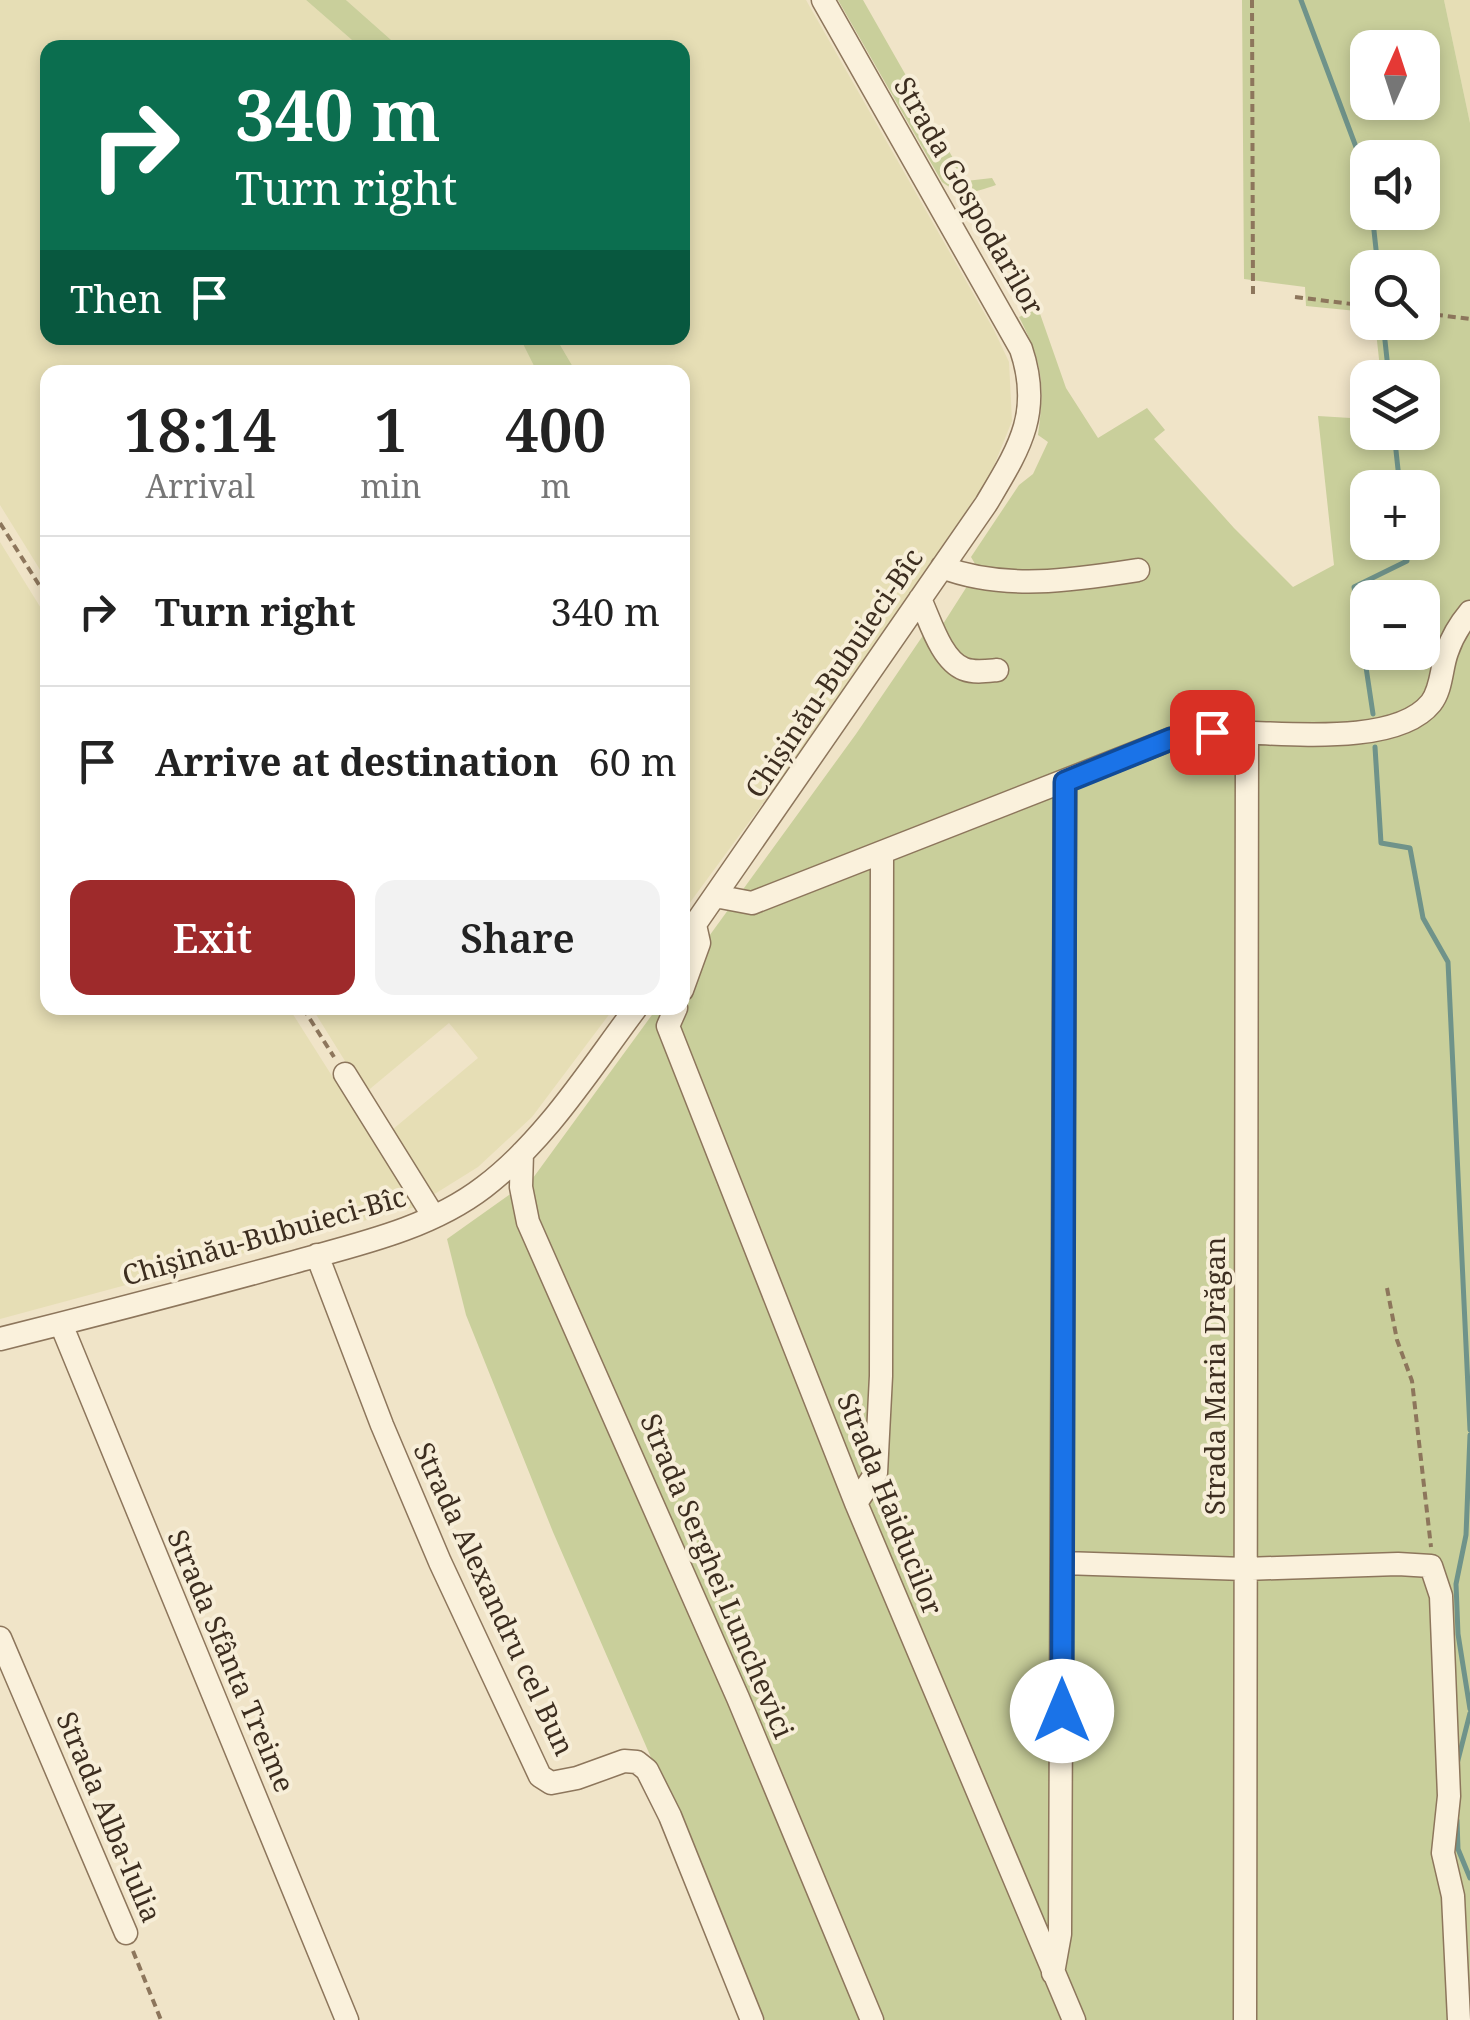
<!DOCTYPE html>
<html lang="en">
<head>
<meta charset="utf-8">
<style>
	:root { --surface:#fff; --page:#f2f2f2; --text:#222; --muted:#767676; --line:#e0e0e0; --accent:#9e2a2b }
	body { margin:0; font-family:"Noto Serif",serif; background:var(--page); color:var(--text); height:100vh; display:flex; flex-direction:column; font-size:38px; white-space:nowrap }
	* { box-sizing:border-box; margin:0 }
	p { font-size:32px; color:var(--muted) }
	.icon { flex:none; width:55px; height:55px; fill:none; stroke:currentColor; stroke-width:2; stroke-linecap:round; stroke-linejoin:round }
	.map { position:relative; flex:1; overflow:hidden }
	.side { position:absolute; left:40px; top:365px; width:650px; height:650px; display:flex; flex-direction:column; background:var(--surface); border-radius:20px; box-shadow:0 5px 15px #0003 }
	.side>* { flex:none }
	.banner { position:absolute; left:40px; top:40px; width:650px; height:305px; border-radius:20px; box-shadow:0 5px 15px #0003; background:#0b6e4f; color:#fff; overflow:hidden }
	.needle { width:65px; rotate:3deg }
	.controls { position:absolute; left:1350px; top:30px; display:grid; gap:20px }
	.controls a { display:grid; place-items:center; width:90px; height:90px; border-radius:20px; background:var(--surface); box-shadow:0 5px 15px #0003; font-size:50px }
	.pin { position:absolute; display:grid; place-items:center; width:85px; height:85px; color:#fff; margin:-42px; border-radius:20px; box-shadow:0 5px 15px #0006 }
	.me { position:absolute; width:110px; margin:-55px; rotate:0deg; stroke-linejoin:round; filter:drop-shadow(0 0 8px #0008) }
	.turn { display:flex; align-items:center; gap:35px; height:210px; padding:0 30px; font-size:45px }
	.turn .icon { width:130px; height:130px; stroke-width:2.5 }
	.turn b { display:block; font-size:70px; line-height:85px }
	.then { display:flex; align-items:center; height:95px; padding:0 30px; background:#0003; gap:20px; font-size:38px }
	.eta { display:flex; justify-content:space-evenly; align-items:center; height:170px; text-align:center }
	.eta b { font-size:60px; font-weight:600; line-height:70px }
	.button { display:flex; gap:20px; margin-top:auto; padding:20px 30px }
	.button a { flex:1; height:115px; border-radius:20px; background:var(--accent); color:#fff; font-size:40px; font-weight:600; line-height:115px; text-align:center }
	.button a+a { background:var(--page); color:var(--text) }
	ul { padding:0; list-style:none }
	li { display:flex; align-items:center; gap:30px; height:150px; padding:0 30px; border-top:2px solid var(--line) }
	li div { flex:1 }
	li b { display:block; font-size:38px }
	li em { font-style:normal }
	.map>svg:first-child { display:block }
	.farmland { fill:#e6deb5 }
	.green { fill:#c9cf9b; fill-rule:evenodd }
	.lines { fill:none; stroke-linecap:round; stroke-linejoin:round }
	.stream { stroke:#6f938a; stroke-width:5 }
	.minor-casing { stroke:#8d765c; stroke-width:25 }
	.path { stroke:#8d765c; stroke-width:4; stroke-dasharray:8 5; stroke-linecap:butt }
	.minor { stroke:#faf1dc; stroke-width:22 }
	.route-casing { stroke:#114b97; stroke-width:25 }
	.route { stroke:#1a73e8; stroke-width:18 }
	.labels { text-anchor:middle; stroke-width:8; stroke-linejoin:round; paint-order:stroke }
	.street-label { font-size:28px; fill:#3d2e20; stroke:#f7eed8 }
</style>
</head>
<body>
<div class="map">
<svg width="1470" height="2020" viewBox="0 0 1470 2020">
	<rect width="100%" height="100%" fill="#f0e4c8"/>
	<path class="farmland" d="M0 0H306L360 47 48 48V338H520L537 372H48L47 581 0 505Z
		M346 0H806L994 330 1009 362 1012 421 989 478 799 754 683 912 682 372H576L556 338H682V48L399 47Z
		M1444 0H1470V123Z
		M0 542 47 618 48 1008H289L415 1207 0 1319Z
		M312 1008H614L532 1117 478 1167 433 1195 392 1130 478 1058 449 1023 365 1093Z"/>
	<path class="green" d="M306 0H346L399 47H360Z
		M838 0H863L966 181 992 178 996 185C973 193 962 197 942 182Z
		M1242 0H1444L1470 123V2020H765L553 1532 466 1315 447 1239 533 1178 657 1008H682L683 972 856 734 924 634 943 624 978 569 971 557 1019 485 1033 474 1048 442 1038 435C1045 383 1043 364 1019 317L1038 308 1066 388 1098 438 1147 408 1165 430 1154 439 1234 528 1293 587 1334 565 1318 416 1367 419 1368 432H1422V378L1381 377 1375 323 1422 322V268H1368L1367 312 1306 306 1305 287 1244 279ZM1368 48H1422V102H1368ZM1368 158H1422V212H1368ZM1368 488H1422V542H1368ZM1368 598H1422V652H1368Z
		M520 338H556L576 372H537Z"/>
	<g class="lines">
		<path class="stream" d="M1301 0 1368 179
			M1372 212 1378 268
			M1383 322 1389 378
			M1394 432 1400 488
			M1373 714 1354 587 1407 561 1405 542
			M1375 747 1381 843 1410 848 1423 918 1448 962 1470 1430
			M1470 1435 1466 1535 1456 1584 1458 1634 1470 1709
			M1457 1764 1470 1713
			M1457 1820 1458 1849 1470 1878"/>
		<g class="minor-casing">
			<path id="minor" d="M942 567C1004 591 1074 580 1138 570
				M920 599C930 620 941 660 964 669 974 673 987 671 997 670
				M715 896 752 903 1171 739C1186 737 1201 732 1217 732 1273 731 1394 749 1431 703 1442 689 1441 668 1447 652 1452 637 1460 624 1470 612
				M682 943 986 504C1018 450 1043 414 1021 349L823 0
				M682 990 699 943 695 925
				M676 1008 668 1026 856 1503 1074 2020
				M345 1074 434 1217
				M522 1153 521 1187 528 1222 738 1698 872 2020
				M317 1255 382 1425 440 1562 540 1776 551 1783 577 1778 624 1761 637 1762 647 1770 670 1816 752 2020
				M61 1324 347 2020
				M0 1339C96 1315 192 1290 287 1264 354 1245 428 1230 484 1187 546 1140 590 1069 636 1008
				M856 1503 876 1473 881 1376 882 853
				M1063 1563 1245 1569 1398 1564 1431 1566 1441 1596 1449 1796 1443 1853 1453 1896 1459 2020
				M0 1638 126 1933
				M1053 1973 1060 1934 1065 782
				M1245 2020 1247 733"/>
		</g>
		<path class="path" d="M1252 0 1253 294
			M1295 297 1368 306
			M1422 313 1470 319
			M0 523 48 599
			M303 1008 334 1057
			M1387 1288 1397 1340 1412 1381 1431 1547
			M133 1951 161 2020"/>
		<use href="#minor" class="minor"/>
	</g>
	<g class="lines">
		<g class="route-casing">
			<path id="route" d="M1062 1711 1065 782 1171 739 1212 732"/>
		</g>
		<use href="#route" class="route"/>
	</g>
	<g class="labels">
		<g class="street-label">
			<text transform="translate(969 196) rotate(60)" y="10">Strada Gospodarilor</text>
			<text transform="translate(834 673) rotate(-56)" y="10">Chișinău-Bubuieci-Bîc</text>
			<text transform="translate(264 1236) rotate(-16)" y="10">Chișinău-Bubuieci-Bîc</text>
			<text transform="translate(1215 1376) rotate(-90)" y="10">Strada Maria Drăgan</text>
			<text transform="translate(890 1504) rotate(68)" y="10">Strada Haiducilor</text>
			<text transform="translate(717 1576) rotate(67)" y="10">Strada Serghei Lunchevici</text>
			<text transform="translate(494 1599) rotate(65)" y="10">Strada Alexandru cel Bun</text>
			<text transform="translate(231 1661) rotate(67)" y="10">Strada Sfânta Treime</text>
			<text transform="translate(109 1817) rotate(67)" y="10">Strada Alba-Iulia</text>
		</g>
	</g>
</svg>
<div class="controls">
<a><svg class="needle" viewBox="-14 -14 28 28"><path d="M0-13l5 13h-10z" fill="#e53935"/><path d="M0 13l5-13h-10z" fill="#767676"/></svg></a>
<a><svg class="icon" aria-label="sound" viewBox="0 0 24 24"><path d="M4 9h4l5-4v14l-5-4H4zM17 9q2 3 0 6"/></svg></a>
<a><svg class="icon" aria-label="search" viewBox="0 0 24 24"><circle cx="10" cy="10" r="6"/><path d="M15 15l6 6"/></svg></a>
<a><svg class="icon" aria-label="layers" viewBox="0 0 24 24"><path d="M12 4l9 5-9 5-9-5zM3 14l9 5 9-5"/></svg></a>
<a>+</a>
<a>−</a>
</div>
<div class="pin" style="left:1212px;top:732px;background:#d93025"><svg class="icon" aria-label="arrive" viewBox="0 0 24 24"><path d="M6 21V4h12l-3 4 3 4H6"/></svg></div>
<svg class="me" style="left:1062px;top:1711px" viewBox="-20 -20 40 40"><circle r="19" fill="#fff"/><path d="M0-13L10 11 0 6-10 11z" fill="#1a73e8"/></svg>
<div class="banner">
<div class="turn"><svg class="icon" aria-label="right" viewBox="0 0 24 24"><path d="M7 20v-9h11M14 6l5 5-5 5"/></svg><div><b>340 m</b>Turn right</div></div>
<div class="then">Then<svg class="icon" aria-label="arrive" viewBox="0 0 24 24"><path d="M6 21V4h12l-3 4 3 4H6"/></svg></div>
</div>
<section class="side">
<div class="eta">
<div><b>18:14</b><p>Arrival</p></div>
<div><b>1</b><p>min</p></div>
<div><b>400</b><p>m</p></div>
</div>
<ul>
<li><svg class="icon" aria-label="right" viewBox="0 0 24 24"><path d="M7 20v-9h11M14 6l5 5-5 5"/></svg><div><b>Turn right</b></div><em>340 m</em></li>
<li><svg class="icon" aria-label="arrive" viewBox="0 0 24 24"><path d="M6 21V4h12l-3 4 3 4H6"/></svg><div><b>Arrive at destination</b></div><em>60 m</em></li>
</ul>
<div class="button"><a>Exit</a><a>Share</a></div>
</section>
</div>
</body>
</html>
